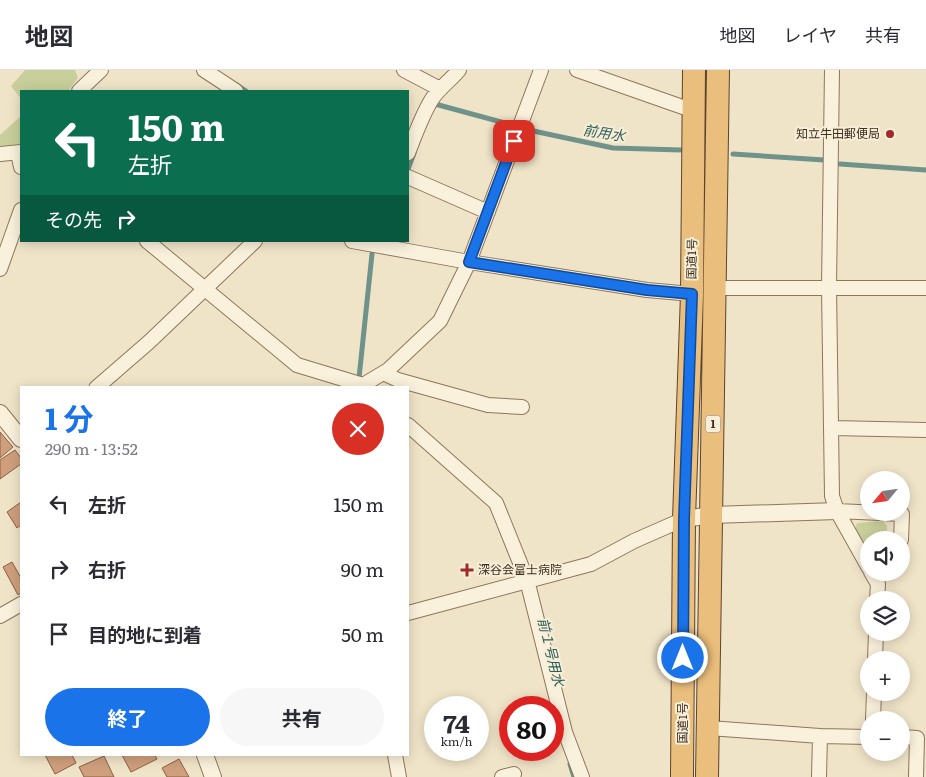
<!DOCTYPE html>
<html lang="ja">
<head>
<meta charset="utf-8">
<style>
	:root { --surface:#fff; --page:#f7f7f7; --text:#2b2b33; --muted:#7c7c81; --line:#e1e1e2; --accent:#1a73e8 }
	body { margin:0; font-family:Literata,"Noto Sans JP",serif; background:var(--page); color:var(--text); height:100vh; display:flex; flex-direction:column; font-size:19px; white-space:nowrap }
	* { box-sizing:border-box; margin:0 }
	p { font-size:16px; color:var(--muted) }
	.icon { flex:none; width:28px; height:28px; fill:none; stroke:currentColor; stroke-width:2; stroke-linecap:round; stroke-linejoin:round }
	.map { position:relative; flex:1; overflow:hidden }
	.details { position:absolute; left:20px; top:316px; width:389px; height:370px; display:flex; flex-direction:column; background:var(--surface); border-radius:0px; box-shadow:0 2px 12px #0003 }
	.details>* { flex:none }
	.top-card { position:absolute; left:20px; top:20px; width:389px; height:152px; border-radius:0px; box-shadow:0 2px 12px #0003; background:#0b6e4f; color:#fff; overflow:hidden }
	.needle { width:32px; rotate:241deg }
	.buttons { position:absolute; left:860px; top:401px; display:grid; gap:10px }
	.buttons a { display:grid; place-items:center; width:50px; height:50px; border-radius:50%; background:var(--surface); box-shadow:0 2px 12px #0003; font-size:25px }
	.speed { position:absolute; left:424px; top:626px; display:flex; gap:10px; font-size:25px; font-weight:700; text-align:center }
	.speed>* { display:grid; place-content:center; width:65px; height:65px; border-radius:50%; background:var(--surface); box-shadow:0 2px 12px #0003; line-height:1 }
	.speed small { font-size:12px; font-weight:400 }
	.speed .limit { border:8px solid #d22; background:#fff; color:#111 }
	.pin { position:absolute; display:grid; place-items:center; width:42px; height:42px; color:#fff; margin:-21px; border-radius:10px; box-shadow:0 2px 8px #0006 }
	.me { position:absolute; width:55px; margin:-28px; rotate:0deg; stroke-linejoin:round; filter:drop-shadow(0 0 4px #0008) }
	.turn { display:flex; align-items:center; gap:18px; height:105px; padding:0 25px; font-size:22px }
	.turn .icon { width:65px; height:65px; stroke-width:2.5 }
	.turn b { display:block; font-size:35px; line-height:42px }
	.then { display:flex; align-items:center; height:48px; padding:0 25px; background:#0003; gap:10px; font-size:19px }
	.round { display:grid; place-items:center; flex:none; width:52px; height:52px; border-radius:26px; background:var(--page) }
	.overview { display:flex; align-items:center; justify-content:space-between; height:85px; padding:0 25px }
	h1 { font-size:30px; font-weight:700; line-height:38px; color:var(--accent) }
	.cta { display:flex; gap:10px; margin-top:auto; padding:10px 25px }
	.cta a { flex:1; height:58px; border-radius:30px; background:var(--accent); color:#fff; font-size:20px; font-weight:700; line-height:58px; text-align:center }
	.cta a+a { background:var(--page); color:var(--text) }
	ul { padding:0; list-style:none }
	li { display:flex; align-items:center; gap:15px; height:65px; padding:0 25px }
	li div { flex:1 }
	li b { display:block; font-size:19px }
	li em { font-style:normal }
	header { display:flex; align-items:center; gap:30px; box-sizing:border-box; height:70px; padding:0 25px; background:var(--surface); border-bottom:1px solid var(--line) }
	header strong { font-size:24px }
	nav { display:flex; gap:28px; margin-inline-start:auto; font-size:18px }
	.map>svg:first-child { display:block }
	.green { fill:#c9cf9b }
	.lines { fill:none; stroke-linecap:round; stroke-linejoin:round }
	.stream { stroke:#6f938a; stroke-width:5 }
	.building { fill:#cf9f7d; stroke:#8d5f41 }
	.minor-casing { stroke:#8d765c; stroke-width:16 }
	.tertiary-casing { stroke:#8d765c; stroke-width:18 }
	.trunk-casing { stroke:#5b4430; stroke-width:24 }
	.minor { stroke:#faf1dc; stroke-width:14 }
	.tertiary { stroke:#faf1dc; stroke-width:16 }
	.trunk { stroke:#eabe7c; stroke-width:22 }
	.route-casing { stroke:#114b97; stroke-width:12 }
	.route { stroke:#1a73e8; stroke-width:9 }
	.poi-dot { fill:#9e2a2b; stroke:#f7eed8; stroke-width:2 }
	.labels { text-anchor:middle; stroke-width:4; stroke-linejoin:round; paint-order:stroke }
	.shield { fill:#f7eed8; stroke:#756857; stroke-width:1 }
	.shield-label { font-size:11px; font-weight:bold; fill:#3d2e20 }
	.poi-label { font-size:12px; fill:#3d2e20; stroke:#f7eed8; text-anchor:end }
	.street-label { font-size:12px; fill:#3d2e20; stroke:#f7eed8 }
	.water-label { font-size:14px; font-style:italic; fill:#2f5d5a; stroke:#f7eed8 }
</style>
</head>
<body>
<header>
<strong>地図</strong>
<nav><a>地図</a><a>レイヤ</a><a>共有</a></nav>
</header>
<div class="map">
<svg width="926" height="707" viewBox="0 0 926 707">
	<rect width="100%" height="100%" fill="#f0e4c8"/>
	<path class="green" d="M25 0H75L78 8 68 21H21V29L11 16Z
		M21 46V74L0 76V65Z
		M883 451 887 456V470H869V485L855 460 857 453Z"/>
	<g class="lines">
		<path class="stream" d="M237 15 246 21
			M434 36 435 34 516 56
			M524 59 613 78 681 80
			M733 84 824 90
			M840 94 926 100
			M408 99 414 83
			M359 308 372 184
			M570 694 574 707"/>
	</g>
	<path class="building" d="M0 362 13 377 0 388Z
		M15 380 21 388V394L0 409V390Z
		M21 432V455L17 458 7 442Z
		M12 492 21 508V523L18 525 3 497Z
		M45 685H72L76 693 55 704Z
		M122 685H155L157 689 131 702Z
		M104 686 114 707H84L79 697Z
		M179 689 189 707H167L162 698Z"/>
	<g class="lines">
		<g class="minor-casing">
			<path id="minor" d="M204 0 236 21
				M404 0 440 19
				M577 0 694 41
				M832 0 829 217 832 426 837 441 869 498
				M79 21 101 0
				M18 83 21 97
				M408 83C415 65 422 45 432 29 440 17 450 11 459 0
				M0 84 21 82
				M408 107 488 142
				M147 171 297 295 363 315 360 318
				M352 171 469 192 647 220 692 224
				M0 199 21 140
				M716 218H926
				M383 303 398 310 488 335 522 337
				M96 318 149 272 255 171
				M366 318 363 315 388 300 440 251 469 192 541 0
				M408 355 496 433 527 510 565 662 582 707
				M832 358 926 360
				M837 441 902 444 901 470
				M871 502 878 514 877 530
				M408 543 591 494 634 471 684 449
				M0 546 21 534
				M875 590 876 562
				M873 650 874 622
				M709 658 820 666
				M901 667 917 668 916 707
				M395 685 399 707
				M502 707 514 704
				M819 707 820 666 869 667"/>
		</g>
		<g class="tertiary-casing">
			<path id="tertiary" d="M0 343 21 369
				M684 449 712 445 837 441
				M205 685 213 707"/>
		</g>
		<g class="trunk-casing">
			<path id="trunk" d="M682 707 684 449 692 224 694 0
				M707 707 718 0"/>
		</g>
		<use href="#minor" class="minor"/>
		<use href="#tertiary" class="tertiary"/>
		<use href="#trunk" class="trunk"/>
	</g>
	<g class="lines">
		<g class="route-casing">
			<path id="route" d="M514 71 469 192 647 220 692 224 684 449 683 588"/>
		</g>
		<use href="#route" class="route"/>
	</g>
	<g class="poi-dot">
		<circle cx="890" cy="64" r="5"/>
		<path d="M464.5 492.5h5v5h5v5h-5v5h-5v-5h-5v-5h5z"/>
	</g>
	<g class="labels">
		<rect class="shield" x="705.5" y="345.5" width="15" height="17" rx="4"/>
		<g class="shield-label">
			<text x="713" y="358">1</text>
		</g>
		<g class="poi-label">
			<text x="880" y="68">知立牛田郵便局</text>
			<text x="478" y="504" text-anchor="start">深谷会富士病院</text>
		</g>
		<g class="street-label">
			<text transform="translate(692 189) rotate(-89)" y="4">国道1号</text>
			<text transform="translate(683 653) rotate(-90)" y="4">国道1号</text>
		</g>
		<g class="water-label">
			<text transform="translate(604 63) rotate(9)" y="5">前用水</text>
			<text transform="translate(551 582) rotate(76)" y="5">前１号用水</text>
		</g>
	</g>
</svg>
<div class="buttons">
<a><svg class="needle" viewBox="-14 -14 28 28"><path d="M0-13l5 13h-10z" fill="#e53935"/><path d="M0 13l5-13h-10z" fill="#7c7c81"/></svg></a>
<a><svg class="icon" aria-label="sound" viewBox="0 0 24 24"><path d="M4 9h4l5-4v14l-5-4H4zM17 9q2 3 0 6"/></svg></a>
<a><svg class="icon" aria-label="layers" viewBox="0 0 24 24"><path d="M12 4l9 5-9 5-9-5zM3 14l9 5 9-5"/></svg></a>
<a>+</a>
<a>−</a>
</div>
<div class="speed"><div>74<small>km/h</small></div><div class="limit">80</div></div>
<div class="pin" style="left:514px;top:71px;background:#d93025"><svg class="icon" aria-label="arrive" viewBox="0 0 24 24"><path d="M6 21V4h12l-3 4 3 4H6"/></svg></div>
<svg class="me" style="left:683px;top:588px" viewBox="-20 -20 40 40"><circle r="17" fill="#1a73e8" stroke="#fff" stroke-width="3"/><path d="M0-11L8 9 0 5-8 9z" fill="#fff"/></svg>
<div class="top-card">
<div class="turn"><svg class="icon" aria-label="left" viewBox="0 0 24 24"><path d="M17 20v-9H6M10 6l-5 5 5 5"/></svg><div><b>150 m</b>左折</div></div>
<div class="then">その先<svg class="icon" aria-label="right" viewBox="0 0 24 24"><path d="M7 20v-9h11M14 6l5 5-5 5"/></svg></div>
</div>
<section class="details">
<div class="overview"><div><h1>1 分</h1><p>290 m · 13:52</p></div><a class="round" style="background:#d93025;color:#fff"><svg class="icon" aria-label="close" viewBox="0 0 24 24"><path d="M6 6l12 12M18 6L6 18"/></svg></a></div>
<ul>
<li><svg class="icon" aria-label="left" viewBox="0 0 24 24"><path d="M17 20v-9H6M10 6l-5 5 5 5"/></svg><div><b>左折</b></div><em>150 m</em></li>
<li><svg class="icon" aria-label="right" viewBox="0 0 24 24"><path d="M7 20v-9h11M14 6l5 5-5 5"/></svg><div><b>右折</b></div><em>90 m</em></li>
<li><svg class="icon" aria-label="arrive" viewBox="0 0 24 24"><path d="M6 21V4h12l-3 4 3 4H6"/></svg><div><b>目的地に到着</b></div><em>50 m</em></li>
</ul>
<div class="cta"><a>終了</a><a>共有</a></div>
</section>
</div>
</body>
</html>
